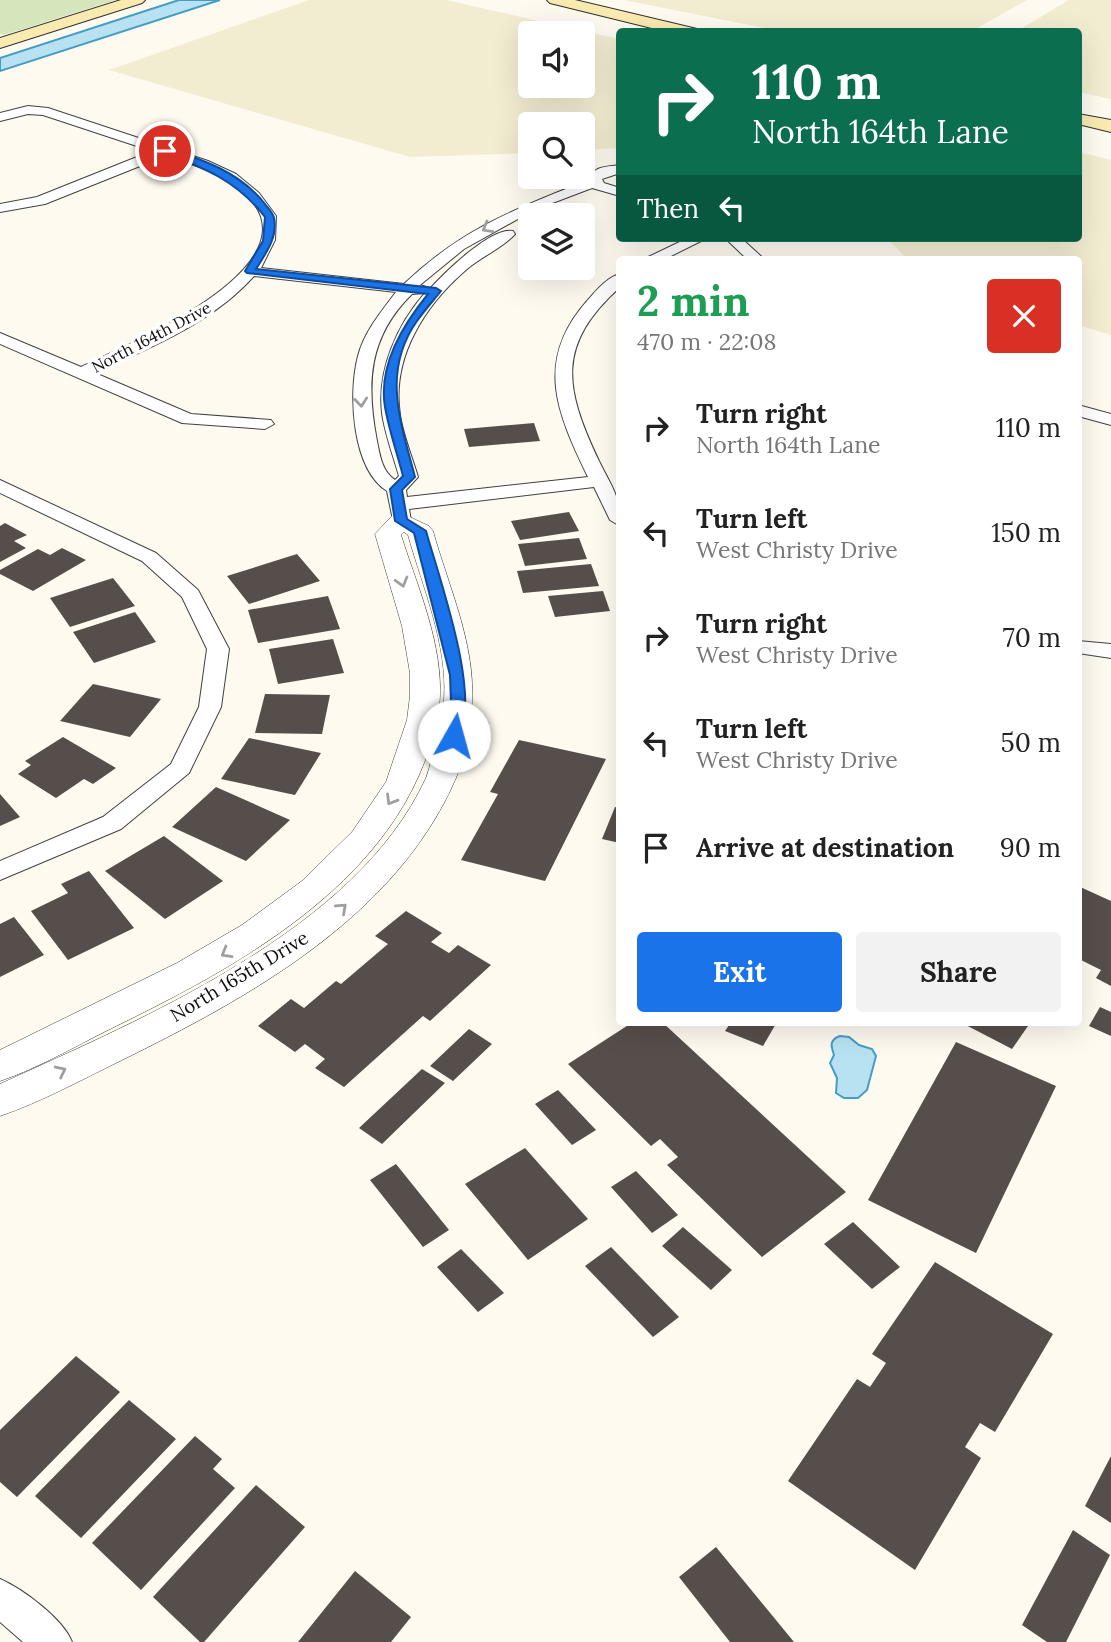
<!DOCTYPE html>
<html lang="en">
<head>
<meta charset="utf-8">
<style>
	:root { --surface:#fff; --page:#f2f2f2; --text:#222; --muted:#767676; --accent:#1a73e8 }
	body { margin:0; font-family:Lora,serif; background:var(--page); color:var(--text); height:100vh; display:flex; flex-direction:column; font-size:26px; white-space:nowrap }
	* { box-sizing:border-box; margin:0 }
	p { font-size:23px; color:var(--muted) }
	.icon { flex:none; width:38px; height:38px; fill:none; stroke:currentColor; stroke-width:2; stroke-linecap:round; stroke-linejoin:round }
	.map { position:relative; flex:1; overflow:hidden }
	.drawer { position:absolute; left:616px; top:256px; width:466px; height:770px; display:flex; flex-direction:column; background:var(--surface); border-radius:7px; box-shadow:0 7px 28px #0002 }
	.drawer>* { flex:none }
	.guide { position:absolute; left:616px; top:28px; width:466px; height:214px; border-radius:7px; box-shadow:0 7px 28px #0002; background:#0b6e4f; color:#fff; overflow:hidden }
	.tools { position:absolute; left:518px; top:21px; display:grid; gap:14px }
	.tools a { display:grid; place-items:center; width:77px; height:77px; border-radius:7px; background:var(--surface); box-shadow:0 7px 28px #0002; font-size:35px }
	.pin { position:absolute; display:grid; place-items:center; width:60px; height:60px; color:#fff; margin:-30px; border:4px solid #fff; border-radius:50%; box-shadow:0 2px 7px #0007 }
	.me { position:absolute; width:77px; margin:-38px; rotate:7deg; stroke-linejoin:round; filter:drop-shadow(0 0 5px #0008) }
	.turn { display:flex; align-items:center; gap:24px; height:147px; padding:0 21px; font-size:32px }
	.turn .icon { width:91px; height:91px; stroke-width:2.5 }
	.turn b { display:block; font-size:49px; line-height:60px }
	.then { display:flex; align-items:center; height:66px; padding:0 21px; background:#0003; gap:14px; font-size:26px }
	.round { display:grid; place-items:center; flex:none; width:74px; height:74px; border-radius:7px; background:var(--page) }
	.headline { display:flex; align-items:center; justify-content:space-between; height:119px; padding:0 21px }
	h1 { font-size:42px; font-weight:700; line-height:52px; color:#1e9e55 }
	.cta { display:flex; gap:14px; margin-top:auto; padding:14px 21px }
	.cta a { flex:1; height:80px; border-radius:7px; background:var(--accent); color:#fff; font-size:28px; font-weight:700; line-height:80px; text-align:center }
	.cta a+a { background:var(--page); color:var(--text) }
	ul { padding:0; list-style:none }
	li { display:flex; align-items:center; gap:21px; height:105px; padding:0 21px }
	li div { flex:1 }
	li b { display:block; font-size:26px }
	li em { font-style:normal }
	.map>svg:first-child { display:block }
	.farmland { fill:#f2ecd1; fill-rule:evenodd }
	.green { fill:#d6e6bc }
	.water { fill:#b8e2f2; stroke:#449dc3; stroke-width:2 }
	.building { fill:#564e4b }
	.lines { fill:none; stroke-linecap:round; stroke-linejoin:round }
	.minor-casing { stroke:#414141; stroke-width:2 }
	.tertiary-casing { stroke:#414141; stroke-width:1 }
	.secondary-casing { stroke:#303030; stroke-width:2 }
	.minor { fill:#fff; fill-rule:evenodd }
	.tertiary { fill:#fff; fill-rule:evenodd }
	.secondary { fill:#f9eab0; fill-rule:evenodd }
	.oneway { stroke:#9f9f9f }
	.route { fill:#1a73e8; stroke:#114b97; stroke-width:2 }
	.labels { text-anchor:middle; stroke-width:7; stroke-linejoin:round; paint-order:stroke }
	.far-street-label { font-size:16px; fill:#0e0e0e; stroke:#fff }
	.street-label { font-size:19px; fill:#0e0e0e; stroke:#fff }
</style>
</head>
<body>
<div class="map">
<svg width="1111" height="1642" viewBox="0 0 1111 1642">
	<rect width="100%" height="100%" fill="#fefaf0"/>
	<path class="farmland" d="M309 0H446L619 39V148L583 150V124H530V153L410 157 109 70ZM530 33H583V86H530Z
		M624 0H1027L972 31 784 32Z
		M1069 0H1111V99L1078 92V32L1017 31Z
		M1078 152 1111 160V335L1078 325V259H907L887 238H1078Z"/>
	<path class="green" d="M0 0H116L4 35 0 34Z"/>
	<path class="water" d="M179 0H220L0 71V58Z
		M840 1036 849 1037 859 1045 872 1049 876 1056 867 1090 858 1098H844L836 1093 837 1078 830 1063 834 1055C831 1046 829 1040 840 1036Z"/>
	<path class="building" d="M534 423 540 441 469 447 464 429Z
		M569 512 579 531 520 540 511 521Z
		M5 523 27 535 14 541 26 548 0 562V526Z
		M579 538 587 559 525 566 518 544Z
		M62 548 86 560 33 591 0 574V570L38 549 50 555Z
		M297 554 320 581 249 604 227 576Z
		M591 564 599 586 523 593 517 571Z
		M113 578 135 606 70 627 50 598Z
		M603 591 610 611 555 617 548 596Z
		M328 596 340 629 258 643 248 610Z
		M135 612 156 642 94 663 73 632Z
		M333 639 344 673 278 684 269 649Z
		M93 684 161 699 130 737 60 721Z
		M265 694 330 695 322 734 255 733Z
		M63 737 116 768 93 784 84 779 56 798 18 774 31 765 25 761Z
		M249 738 321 753 295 795 221 779Z
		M519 740 606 759 545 881 461 860 498 794 490 792Z
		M216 787 290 820 246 861 172 827Z
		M0 794 20 817 0 826Z
		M615 807 620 808V843L602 839Z
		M164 836 223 881 165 919 105 871Z
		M89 871 134 928 68 960 31 911 68 893 61 884Z
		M1078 886 1111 901V986L1096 978 1101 970 1081 960 1078 964Z
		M406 911 442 933 431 942 449 953 458 945 491 965 430 1021 423 1016 344 1087 315 1068 325 1059 305 1044 295 1052 258 1026 291 999 304 1008 336 981 341 984 388 944 375 936Z
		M14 917 44 955 0 977V924Z
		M1100 1007 1111 1012V1036L1089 1026Z
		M633 1022H662L846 1192 762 1257 667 1165 678 1157 660 1139 651 1146 568 1064Z
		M731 1022H777L763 1046 725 1031Z
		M960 1022H1021L1028 1026 1012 1049Z
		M469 1029 492 1044 453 1081 430 1066Z
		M956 1042 1056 1086 976 1253 868 1200Z
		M422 1069 445 1083 382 1144 359 1128Z
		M558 1090 596 1130 572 1145 535 1104Z
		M525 1148 588 1219 528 1260 465 1184Z
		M396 1164 449 1230 423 1247 370 1180Z
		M636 1171 678 1215 652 1233 611 1187Z
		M853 1222 900 1267 872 1289 824 1244Z
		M683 1227 732 1270 711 1290 662 1246Z
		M611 1247 679 1317 653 1337 585 1266Z
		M461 1249 504 1293 478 1312 437 1267Z
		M935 1262 1053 1334 995 1432 980 1423 965 1447 981 1458 915 1570 788 1481 857 1379 870 1387 886 1363 872 1354Z
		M76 1356 120 1392 17 1497 0 1482V1430Z
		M129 1400 176 1439 81 1538 35 1496Z
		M195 1436 222 1459 213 1469 235 1488 141 1590 92 1543Z
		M1111 1456V1523L1085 1506Z
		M256 1485 305 1527 204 1642H200L153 1597Z
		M1073 1530 1110 1555 1066 1642H1047L1022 1625Z
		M716 1547 794 1642H730L679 1577Z
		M355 1571 411 1617 391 1642H298Z"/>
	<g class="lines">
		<g class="minor-casing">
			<path id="minor" d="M28 106 48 108 208 161 236 174 259 193 276 216 275 240 261 268 404 284C462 229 511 211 583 182 590 179 590 173 598 169 604 166 613 166 620 165V173L602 179 604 183 620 188V196L592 188 534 210 464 249 420 285 426 287 427 292C441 276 491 226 513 231L515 234C503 248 482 256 467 269 425 305 391 357 400 415 403 436 412 456 418 477L406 490 407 497 588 477C557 413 534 361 587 301 595 292 607 277 620 274V287C556 345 564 387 599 461 612 488 620 494 620 526L610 520 594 487 409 509 411 521 408 525H394L387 491C352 469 348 394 358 356 364 332 381 312 396 292L254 276C212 323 151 347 95 373L191 414 271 420 274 424 265 429 182 423 0 344V333L81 367C134 342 349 253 225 179 207 168 185 162 165 156L45 204 0 212V204L37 197 152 151 43 115 28 114 0 121V113ZM425 293C397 325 377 370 382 413 385 434 393 455 399 476L395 480C382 471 380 456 377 441 366 384 368 337 412 294Z
				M688 238H707L665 259H644Z
				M725 238H741L764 259H747Z
				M1078 405 1111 414V425L1078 416Z
				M0 480 156 553 198 590 229 649 221 707 189 773 121 829 0 880V861L103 817 171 764 199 707 207 649 182 597 142 561 0 493Z
				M1078 641 1111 644V658L1078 653Z
				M0 1579C23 1589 63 1619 72 1642H23L0 1622Z"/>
		</g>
		<g class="tertiary-casing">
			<path id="tertiary" d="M401 513 429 526 433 531C448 585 475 643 472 700 472 712 468 725 465 736 463 750 461 765 456 778 396 917 250 997 120 1061 81 1080 41 1102 0 1116V1084C144 1018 356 930 426 778 431 765 433 750 436 736 438 725 443 712 444 700 448 645 423 588 408 535L404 532 401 535C419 592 450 659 437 720 403 878 243 964 110 1029 74 1047 38 1068 0 1081V1050L177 963 242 925 302 881 352 832 386 782 407 720 410 696V673L402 626 375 534 392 516Z"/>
		</g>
		<g class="secondary-casing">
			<path id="secondary" d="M121 0H145L142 3 0 48V38Z
				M547 0H575L697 29 699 32H668L550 3Z
				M1078 114 1111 120V132L1078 124Z"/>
		</g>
		<use href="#minor" class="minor"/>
		<use href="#tertiary" class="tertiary"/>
		<use href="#secondary" class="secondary"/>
	</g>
	<defs><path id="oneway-chevron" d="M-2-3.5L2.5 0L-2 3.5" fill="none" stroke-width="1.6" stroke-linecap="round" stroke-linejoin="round" transform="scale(1.75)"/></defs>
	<g class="oneway">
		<use href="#oneway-chevron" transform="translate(487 228) rotate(150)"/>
		<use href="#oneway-chevron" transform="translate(361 402) rotate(84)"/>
		<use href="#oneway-chevron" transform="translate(402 582) rotate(74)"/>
		<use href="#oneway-chevron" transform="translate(391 800) rotate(121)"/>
		<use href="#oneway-chevron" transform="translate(342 908) rotate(-42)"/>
		<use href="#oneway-chevron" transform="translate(226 953) rotate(150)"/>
		<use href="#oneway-chevron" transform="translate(61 1071) rotate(-26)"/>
	</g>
	<path class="route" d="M165 148C203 159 241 173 265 204 268 208 273 213 274 218 278 237 266 253 256 269L436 288 441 291C433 301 424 311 417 321 381 372 401 423 415 477L402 490 407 519 426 531C440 581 481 694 459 739L454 741 446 736 451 702 450 675 414 533 395 521 390 489 403 476C397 453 389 430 385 407 378 365 403 325 428 294L247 273 245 271 263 241 265 217C237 181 204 167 162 153Z"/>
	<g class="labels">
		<g class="far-street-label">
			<text transform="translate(151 337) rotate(-28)" y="6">North 164th Drive</text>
		</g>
		<g class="street-label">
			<text transform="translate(239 976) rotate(-31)" y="7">North 165th Drive</text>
		</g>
	</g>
</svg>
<div class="tools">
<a><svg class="icon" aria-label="sound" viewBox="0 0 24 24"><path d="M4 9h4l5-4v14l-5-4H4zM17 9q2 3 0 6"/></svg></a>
<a><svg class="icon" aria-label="search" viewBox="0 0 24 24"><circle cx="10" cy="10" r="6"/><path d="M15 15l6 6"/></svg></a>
<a><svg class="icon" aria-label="layers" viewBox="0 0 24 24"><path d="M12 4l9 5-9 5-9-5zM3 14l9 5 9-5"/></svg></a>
</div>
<div class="pin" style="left:165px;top:151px;background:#d93025"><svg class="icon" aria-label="arrive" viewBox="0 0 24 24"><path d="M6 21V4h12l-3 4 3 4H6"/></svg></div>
<svg class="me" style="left:454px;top:736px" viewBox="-20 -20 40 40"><circle r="19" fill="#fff"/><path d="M0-13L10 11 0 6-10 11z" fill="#1a73e8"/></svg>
<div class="guide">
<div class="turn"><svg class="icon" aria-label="right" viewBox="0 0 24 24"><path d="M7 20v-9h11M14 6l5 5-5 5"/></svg><div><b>110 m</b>North 164th Lane</div></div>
<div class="then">Then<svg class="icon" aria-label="left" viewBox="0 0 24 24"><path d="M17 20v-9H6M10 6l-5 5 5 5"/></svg></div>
</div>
<section class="drawer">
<div class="headline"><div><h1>2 min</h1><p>470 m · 22:08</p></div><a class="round" style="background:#d93025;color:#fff"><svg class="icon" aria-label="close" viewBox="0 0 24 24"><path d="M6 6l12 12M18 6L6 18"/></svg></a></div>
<ul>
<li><svg class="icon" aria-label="right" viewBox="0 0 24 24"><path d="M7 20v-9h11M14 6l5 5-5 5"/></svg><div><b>Turn right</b><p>North 164th Lane</p></div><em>110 m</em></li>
<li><svg class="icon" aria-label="left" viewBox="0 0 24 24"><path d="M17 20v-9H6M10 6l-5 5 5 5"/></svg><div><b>Turn left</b><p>West Christy Drive</p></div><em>150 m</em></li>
<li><svg class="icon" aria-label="right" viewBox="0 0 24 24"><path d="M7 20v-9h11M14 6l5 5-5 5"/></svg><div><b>Turn right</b><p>West Christy Drive</p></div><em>70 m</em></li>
<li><svg class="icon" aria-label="left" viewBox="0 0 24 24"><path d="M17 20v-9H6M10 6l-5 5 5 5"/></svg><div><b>Turn left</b><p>West Christy Drive</p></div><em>50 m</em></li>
<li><svg class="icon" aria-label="arrive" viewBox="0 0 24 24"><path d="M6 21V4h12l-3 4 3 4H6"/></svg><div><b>Arrive at destination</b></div><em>90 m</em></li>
</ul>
<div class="cta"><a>Exit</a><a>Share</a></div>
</section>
</div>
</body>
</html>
